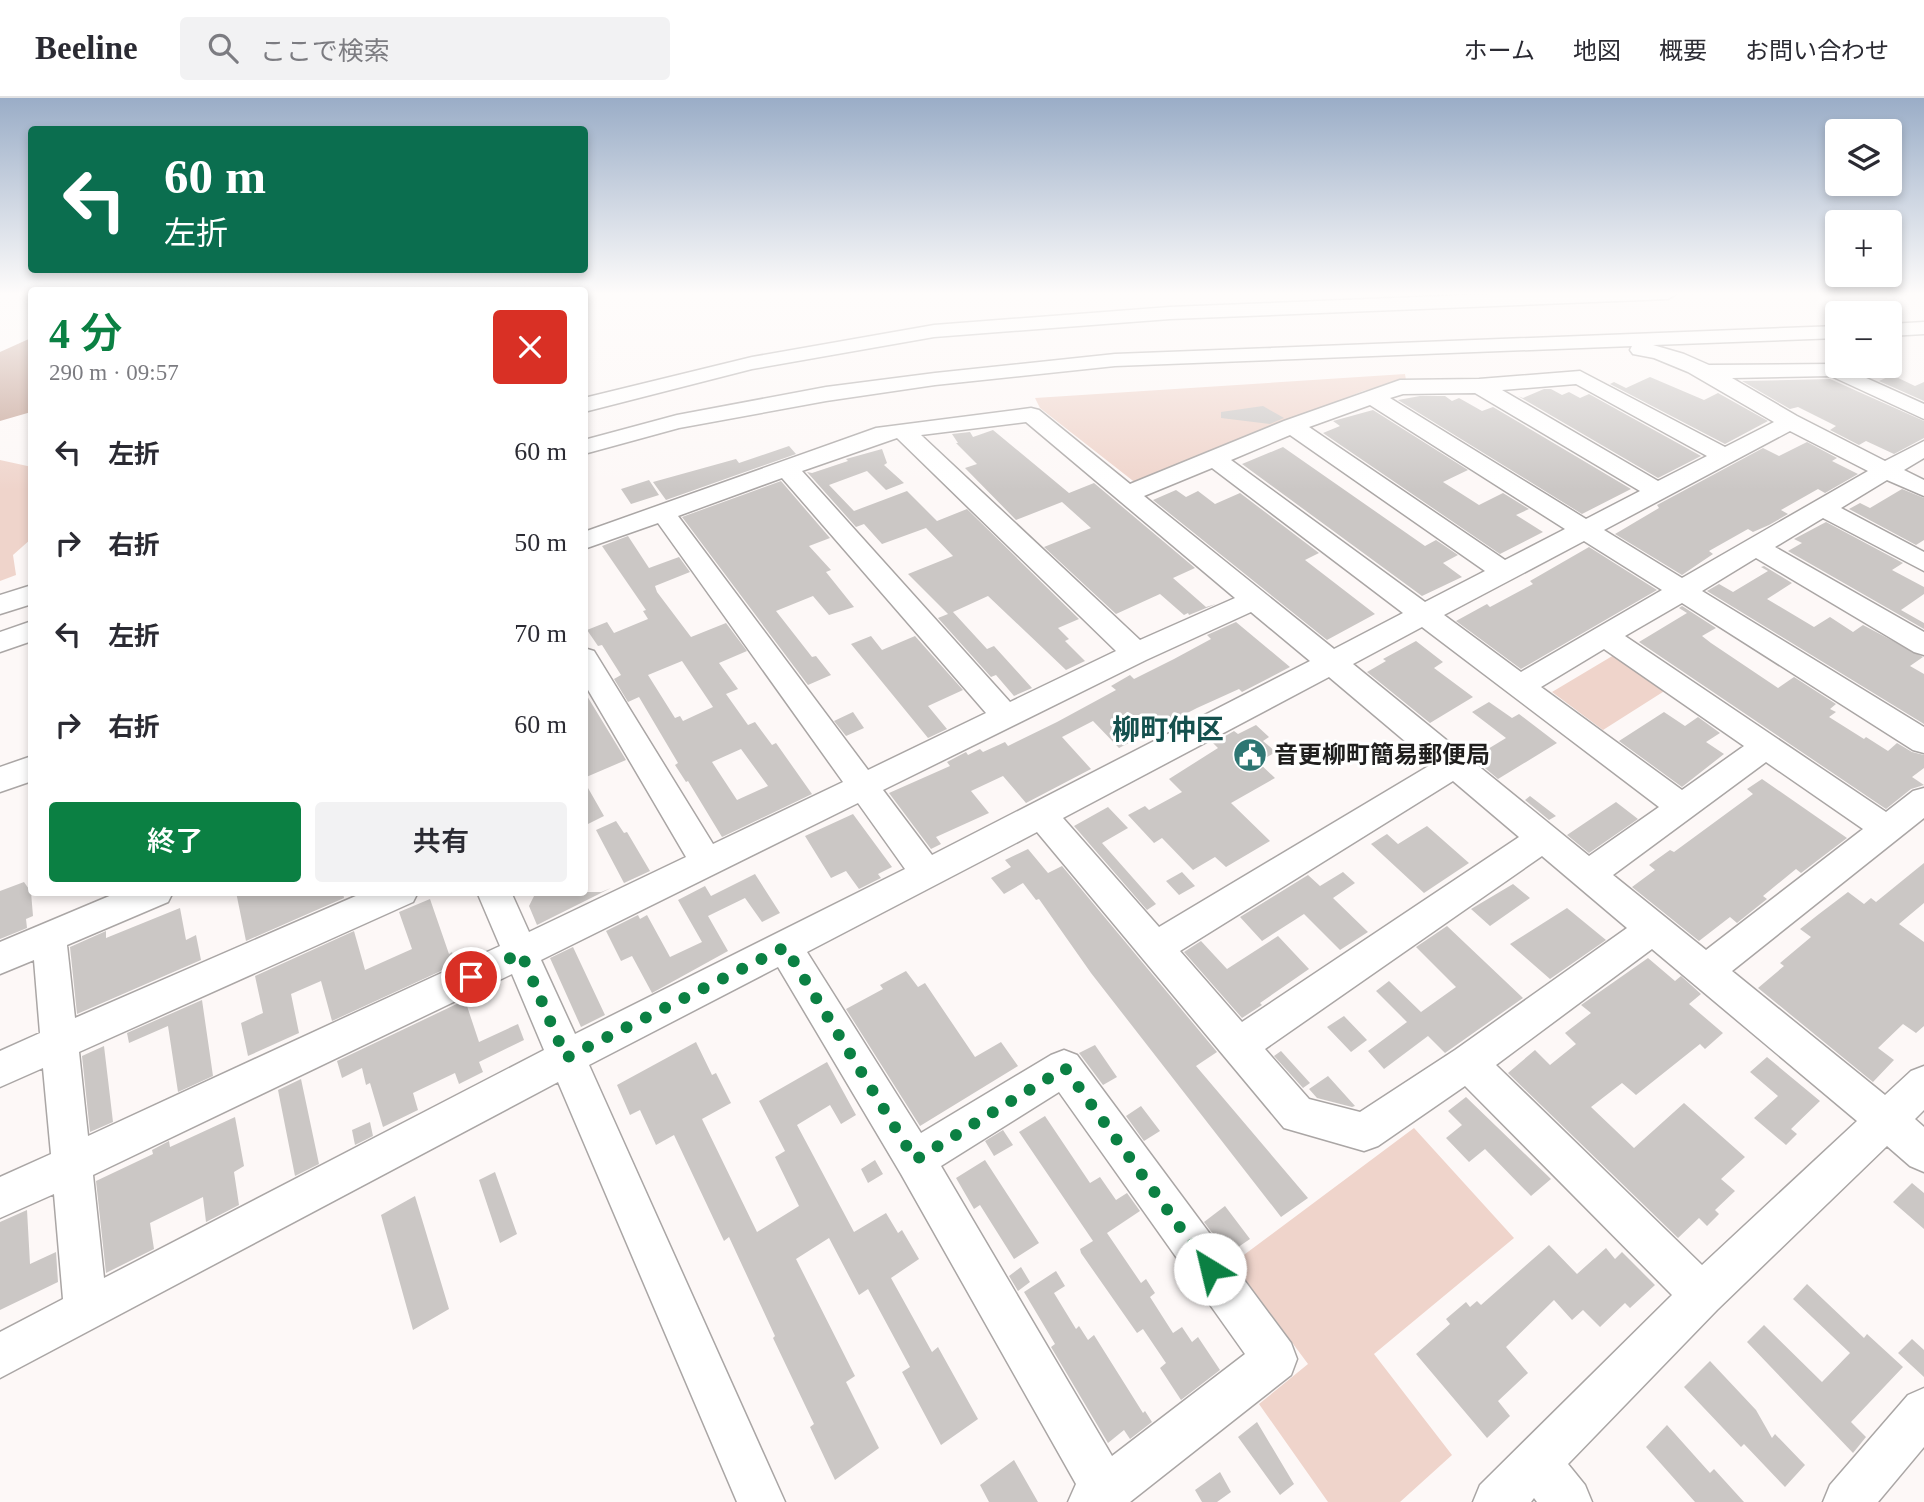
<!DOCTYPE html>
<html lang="ja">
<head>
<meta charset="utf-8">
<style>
	:root { --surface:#fff; --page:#f2f2f3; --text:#2b2b33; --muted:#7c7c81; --line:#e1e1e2; --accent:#0b8043 }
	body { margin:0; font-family:"Times New Roman","Noto Sans JP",serif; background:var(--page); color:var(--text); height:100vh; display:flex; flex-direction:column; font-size:26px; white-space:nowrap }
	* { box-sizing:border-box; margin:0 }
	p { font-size:23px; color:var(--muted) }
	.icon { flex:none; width:38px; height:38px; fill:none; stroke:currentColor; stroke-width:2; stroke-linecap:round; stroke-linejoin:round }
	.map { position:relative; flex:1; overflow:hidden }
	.panel { position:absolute; left:28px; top:189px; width:560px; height:609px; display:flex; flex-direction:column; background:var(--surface); border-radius:7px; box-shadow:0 4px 10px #0003 }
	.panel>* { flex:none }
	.banner { position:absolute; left:28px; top:28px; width:560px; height:147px; border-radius:7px; box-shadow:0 4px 10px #0003; background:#0b6e4f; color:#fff; overflow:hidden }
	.controls { position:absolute; left:1825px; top:21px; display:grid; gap:14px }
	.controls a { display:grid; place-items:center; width:77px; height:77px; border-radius:7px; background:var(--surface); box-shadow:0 4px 10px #0003; font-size:35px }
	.pin { position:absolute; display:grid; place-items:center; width:60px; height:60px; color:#fff; margin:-30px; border:4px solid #fff; border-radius:50%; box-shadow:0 2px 7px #0007 }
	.me { position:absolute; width:77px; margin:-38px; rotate:324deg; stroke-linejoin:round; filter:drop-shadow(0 0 5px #0008) }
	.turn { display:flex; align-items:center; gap:24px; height:147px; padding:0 21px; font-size:32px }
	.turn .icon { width:91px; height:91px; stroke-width:2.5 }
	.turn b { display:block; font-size:49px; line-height:60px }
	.round { display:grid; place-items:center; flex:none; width:74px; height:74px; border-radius:7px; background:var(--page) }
	.summary { display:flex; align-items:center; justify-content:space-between; height:119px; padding:0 21px }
	h1 { font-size:42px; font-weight:600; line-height:52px; color:var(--accent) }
	.action { display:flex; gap:14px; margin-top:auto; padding:14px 21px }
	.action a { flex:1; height:80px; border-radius:7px; background:var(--accent); color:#fff; font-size:28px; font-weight:600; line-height:80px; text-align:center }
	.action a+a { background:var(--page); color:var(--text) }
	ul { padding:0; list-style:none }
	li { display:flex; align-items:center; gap:21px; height:91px; padding:0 21px }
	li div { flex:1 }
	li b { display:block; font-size:26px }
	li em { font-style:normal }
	header { display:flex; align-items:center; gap:42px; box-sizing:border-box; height:98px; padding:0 35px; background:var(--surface); border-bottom:2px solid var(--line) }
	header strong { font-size:33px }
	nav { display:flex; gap:38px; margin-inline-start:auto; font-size:24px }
	.search { width:490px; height:63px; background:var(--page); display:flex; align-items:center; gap:18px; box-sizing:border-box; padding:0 24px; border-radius:7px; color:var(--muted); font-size:26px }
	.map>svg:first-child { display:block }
	.green { fill:#efd4cb }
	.water { fill:#c5a396 }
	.building { fill:#cbc7c5; fill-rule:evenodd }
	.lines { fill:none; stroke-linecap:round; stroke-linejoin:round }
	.minor-casing { stroke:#aaa6a5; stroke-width:3 }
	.minor { fill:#fff; fill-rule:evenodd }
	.route { stroke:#0b8043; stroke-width:12; stroke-dasharray:0 21.6 }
	.labels { text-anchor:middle; stroke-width:6; stroke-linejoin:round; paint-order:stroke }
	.poi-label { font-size:24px; font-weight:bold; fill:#201f1e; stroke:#fff; text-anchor:start }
	.quarter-label { font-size:28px; font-weight:bold; fill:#15514e; stroke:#fff }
</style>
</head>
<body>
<header>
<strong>Beeline</strong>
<div class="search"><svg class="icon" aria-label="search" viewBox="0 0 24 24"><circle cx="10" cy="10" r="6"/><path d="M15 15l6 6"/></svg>ここで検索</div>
<nav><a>ホーム</a><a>地図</a><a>概要</a><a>お問い合わせ</a></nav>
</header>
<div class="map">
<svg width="1924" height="1404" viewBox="0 0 1924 1404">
	<rect width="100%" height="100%" fill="#fdf8f7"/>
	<path class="green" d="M1405 276 1406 282 1363 293 1137 386 1040 310 1035 300Z
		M0 362 32 369 31 441 13 457 16 477 0 483Z
		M1614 557 1666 592 1603 632 1552 594Z
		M1414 1030 1514 1140 1374 1256 1452 1357 1400 1404H1328L1259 1306 1308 1266 1233 1165Z"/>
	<path class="water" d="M31 240V314L0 323V254Z"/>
	<path class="building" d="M1892 277 1915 288 1924 284V303L1879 283Z
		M1650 279 1704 302 1718 295 1768 323 1725 346 1610 286 1614 284 1626 290Z
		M1830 281 1924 323V340L1894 356 1866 343 1859 347 1830 332 1836 328 1798 309 1790 311 1742 283Z
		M1544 291H1551L1562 297 1569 294 1580 300 1589 296 1701 358 1658 380 1518 298 1523 300Z
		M1420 298H1445L1452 303 1459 300 1482 313 1493 309 1631 391 1582 416 1398 302Z
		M1263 308 1284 320 1270 326 1221 320V314Z
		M1373 312 1468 372 1443 384 1479 407 1503 395 1529 411 1516 417 1543 434 1500 456 1323 335 1340 328 1333 323Z
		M993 332 1069 395 1094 385 1195 470 1173 480 1206 509 1216 506 1189 517 1188 515 1184 517 1160 496 1116 516 1044 449 1091 430 1062 404 1016 422 965 370 977 366 956 345H958L952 336 970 334 973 339Z
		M1807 344 1837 360 1832 363 1858 376 1825 395 1818 391 1781 412 1788 416 1769 427 1753 434 1748 431 1709 453 1713 456 1682 477 1615 436 1659 410 1657 407 1763 350 1779 358Z
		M789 348 796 356 666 402 653 384 736 361 739 365Z
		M1283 349 1425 448 1436 442 1458 457 1443 465 1462 479 1422 498 1242 366Z
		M882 351 887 365 884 367 904 385 886 392 867 373 829 387 854 413 907 393 937 423 967 411 1079 521 1058 530 1069 541 1065 543 1085 563 1066 572 988 498 953 514 987 551 994 548 1032 590 1014 598 996 577 991 579 938 520 948 516 908 476 953 458 926 430 882 446 864 426 856 429 807 374 812 375 848 363 846 361Z
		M649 382 659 397 631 406 621 391Z
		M781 383 830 440 809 448 831 472 826 474 854 509 829 517 813 498 776 513 812 559 816 558 831 577 808 587 682 419Z
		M1902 391 1924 400V442L1916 447 1849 411 1860 405 1870 410Z
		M1176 392 1186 399 1198 393 1215 406 1240 395 1319 455 1305 462 1375 516 1327 542 1153 402Z
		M1826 424 1903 465 1892 472 1924 489V496L1901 512 1924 525V531L1788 453 1802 445 1794 441Z
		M628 438 649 470 679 459 690 474 655 488 657 494 691 539 726 525 747 553 719 565 738 591 726 596 748 627 755 624 772 647 776 645 812 696 722 739 688 683 686 684 675 667 678 665 639 599 628 604 614 581 621 577 602 547 598 548 587 532 607 524 614 535 648 521 643 513 646 512 602 448ZM682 563 713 609 683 623 680 618 675 620 648 577ZM741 651 768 688 737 702 712 664Z
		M1589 449 1657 492 1521 571 1456 523 1487 506 1490 509 1533 486 1530 483Z
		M1764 468 1792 485 1767 501 1814 529 1830 519 1853 534 1863 527 1923 559 1910 568 1924 576V626L1707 493 1719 486 1733 494 1768 473 1761 469Z
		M1682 508 1716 530 1702 538 1711 545 1778 590 1794 579 1836 606 1830 611 1836 614 1829 619 1864 641 1866 639 1888 653 1897 645 1912 654 1924 657V670L1912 679 1924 687 1911 691 1886 711 1639 544 1687 515 1679 510Z
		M1236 524 1290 569 1242 594 1239 591 1197 610 1119 650 1093 623 1062 639 1091 671 1026 705 1003 678 971 693 989 715 936 739 941 746 931 751 889 695 950 668 947 664 966 654 968 657 980 651 983 654 1005 644 1008 648 1057 624 1116 592 1111 588 1130 577 1134 581 1174 561 1211 541 1207 537Z
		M871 538 882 552 915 538 963 592 928 608 947 631 928 640 851 546Z
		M1416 543 1443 564 1434 570 1473 599 1430 625 1367 574 1386 563 1383 561Z
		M584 593 626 662 584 680Z
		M1489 604 1512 620 1519 616 1557 645 1498 681 1473 660 1506 640 1472 614Z
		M853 614 864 630 846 638 834 623Z
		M1664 614 1685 628 1698 619 1720 635 1706 644 1724 656 1682 689 1619 643Z
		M1256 627 1269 639 1263 643 1276 654 1258 664 1275 680 1231 705 1270 743 1226 769 1215 759 1193 772 1162 740 1154 745 1128 717 1145 708 1149 712 1182 694 1169 681 1218 650 1213 645 1234 633 1238 636Z
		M1762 681 1847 740 1801 775 1796 771 1763 798 1767 801 1737 825 1730 819 1699 843 1632 789 1655 772 1649 767 1670 752 1674 754 1753 696 1747 691Z
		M584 683 604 718 584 728Z
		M1530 698 1556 718 1549 722 1525 702Z
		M1616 704 1638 721 1589 755 1567 737Z
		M1108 709 1128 730 1102 745 1156 806 1147 812 1074 728Z
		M853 716 892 769 878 776 881 780 859 791 846 773 831 780 805 738Z
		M616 723 624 735 627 734 650 773 624 785 596 732Z
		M1427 728 1469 765 1424 795 1371 746 1387 736 1398 746Z
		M1028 751 1048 775 1062 768 1217 954 1196 968 1308 1100 1281 1119 1091 875 1039 801 1036 802 1023 785 1004 796 991 780 1011 769 1005 762Z
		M1924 765V805L1899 826 1924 844V928L1916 935 1903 926 1878 950 1894 962 1873 984 1758 890 1784 868 1780 865 1811 839 1800 831 1819 816 1848 794 1864 806 1871 800 1876 804Z
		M1182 774 1195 788 1179 797 1166 783Z
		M1343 774 1355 785 1333 800 1368 834 1340 852 1304 816 1262 843 1240 819 1308 777 1320 788Z
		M755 776 780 815 762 824 745 800 708 818 728 853 652 895 632 858 621 863 606 833 638 817 640 821 647 817 670 859 702 844 678 802 705 788 711 798Z
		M24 784 31 794 33 818 26 821 27 830 0 841V793Z
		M1513 786 1530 800 1490 828 1471 811Z
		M611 790 537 827 529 808 536 794H601Z
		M236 794H343L344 800 246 843Z
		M430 801 449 856 452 854 456 866 332 923 321 883 291 896 299 935 248 958 241 925 263 915 255 878 354 833 365 872 412 851 399 814Z
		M180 810 186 842 196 837 201 862 77 916 70 849 106 833V840Z
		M1567 810 1606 842 1550 881 1510 846Z
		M1447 828 1523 900 1445 955 1428 938 1384 971 1368 953 1407 924 1376 893 1389 883 1421 914 1456 889 1416 849Z
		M1278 838 1309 871 1260 905 1262 907 1242 920 1184 854 1201 843 1227 871Z
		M573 849 605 917 581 929 550 860Z
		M1648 860 1675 883 1681 878 1701 896 1689 906 1723 935 1705 951 1700 946 1636 997 1622 985 1591 1009 1634 1050 1684 1005 1745 1059 1721 1081 1735 1093 1715 1112 1719 1116 1707 1128 1699 1120 1678 1140 1508 975 1535 952 1550 967 1576 946 1565 935 1591 915 1581 907Z
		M906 873 918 889 925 885 975 959 1001 944 1018 968 920 1028 846 911 883 891 880 887Z
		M202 902 213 978 178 994 168 928 129 945 127 935Z
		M465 902 479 944 518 926 524 942 479 964 483 974 459 986 455 975 413 995 418 1012 383 1029 370 985 366 987 362 970 342 980 337 963Z
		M1344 918 1367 942 1351 954 1327 929Z
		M696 944 712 977 716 975 731 1005 702 1021 757 1134 799 1108 775 1059 785 1053 759 1003 827 964 856 1017 841 1026 830 1007 797 1027 854 1134 886 1115 898 1135 902 1132 919 1161 891 1180 932 1254 938 1249 978 1321 941 1347 902 1274 910 1269 868 1191 859 1197 829 1140 796 1161 855 1278 846 1284 879 1350 835 1382 810 1329 814 1326 773 1240 775 1238 729 1139 724 1143 674 1037 656 1047 640 1012 630 1017 617 987Z
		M1095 947 1117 979 1103 987 1079 955Z
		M104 948 113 1024 90 1034 82 958Z
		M1281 953 1310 985 1303 990 1274 958Z
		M1767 959 1820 1003 1791 1031 1797 1036 1786 1047 1754 1020 1778 998 1750 974Z
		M1328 978 1355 1008 1352 1009 1317 1000 1309 991Z
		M301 981 319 1066 295 1078 278 992Z
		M1466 999 1551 1081 1531 1098 1485 1051 1469 1064 1446 1040 1462 1027 1448 1013Z
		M1141 1008 1160 1033 1144 1043 1126 1018Z
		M1045 1018 1090 1085 1100 1079 1116 1102 1127 1095 1140 1113 1107 1135 1141 1185 1146 1181 1155 1195 1150 1199 1173 1235 1182 1229 1192 1244 1198 1239 1220 1272 1181 1302 1160 1270 1166 1265 1143 1231 1137 1235 1081 1155 1080 1151 1093 1143 1019 1034Z
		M235 1019 244 1068 234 1074 239 1107 206 1124 203 1099 150 1125 154 1151 106 1175 96 1083 153 1056 152 1052 169 1043 170 1049Z
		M370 1024 373 1038 355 1047 352 1032Z
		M1003 1032 1013 1047 994 1058 985 1043Z
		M875 1062 883 1076 868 1085 861 1071Z
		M985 1062 1039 1145 1014 1161 980 1107 974 1111 956 1080Z
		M495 1074 517 1136 500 1145 479 1082Z
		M1912 1085 1924 1095V1131L1893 1104Z
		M415 1098 449 1211 413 1232 381 1117Z
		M1225 1108 1250 1141 1228 1156 1204 1124Z
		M27 1112 30 1166 56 1154 58 1184 0 1212V1124Z
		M1549 1147 1577 1176 1606 1150 1615 1161 1622 1154 1655 1187 1630 1210 1625 1205 1600 1229 1583 1212 1572 1222 1554 1202 1506 1249 1528 1275 1498 1303 1510 1318 1487 1340 1416 1256 1450 1226 1446 1221 1466 1204 1470 1209 1477 1203 1481 1207Z
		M1021 1169 1030 1184 1018 1193 1009 1178Z
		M1056 1173 1065 1188 1054 1195 1076 1231 1079 1228 1088 1242 1094 1237 1143 1315 1145 1313 1152 1324 1130 1341 1124 1332 1108 1345 1051 1249 1055 1246 1024 1194Z
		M1807 1186 1864 1240 1867 1236 1903 1269 1851 1324 1866 1339 1853 1355 1747 1244 1764 1227 1822 1284 1850 1255 1793 1201Z
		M1912 1241 1924 1252V1279L1898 1255Z
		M1710 1263 1756 1312 1772 1340 1775 1336 1805 1367 1785 1389 1744 1346 1741 1349 1684 1289Z
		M1257 1324 1294 1386 1280 1397 1238 1339Z
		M1667 1327 1710 1375 1714 1371 1744 1404H1695L1646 1349Z
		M1014 1362 1038 1404H989L980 1387Z
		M1220 1374 1231 1394 1217 1404H1202L1195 1392Z"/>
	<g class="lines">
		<g class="minor-casing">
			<path id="minor" d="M1517 195H1678L1668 201 1170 221 934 239 752 271 584 314V300L752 259 934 227 1170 209Z
				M1924 224V236L1890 238V226Z
				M1838 228V240L1653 247 1684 256 1709 267 1835 266 1924 306V321L1831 278 1732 280 1797 318 1885 363 1924 343V360L1904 372 1924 382V398L1887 382 1841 410 1924 454V473L1823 420 1775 449 1924 534V557L1914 554 1756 460 1702 493 1924 629V655L1913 652 1682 505 1625 538 1886 714 1913 693 1924 690V720L1732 873 1885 997 1911 973 1924 968V1012L1915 1021 1924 1029V1074L1910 1068 1887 1048 1717 1212 1568 1366 1585 1387 1592 1404H1537L1534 1400 1531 1404H1473L1480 1387 1672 1197 1465 988 1378 1048 1364 1053 1284 1030 1037 734 807 854 921 1035 1051 957 1064 952 1077 957 1291 1245 1297 1261 1291 1277 1130 1404H1068L1076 1386 901 1076 778 869 589 967 785 1404H737L558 984 0 1280V1234L63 1201 54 1096 0 1120V1079L51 1056 43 970 0 989V953L40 935 34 862 0 876V844L119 794H173L168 804 67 847 75 920 365 794H418L413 804 79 954 88 1038 500 848 477 794H511L529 834 686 759 584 585V550L594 553 713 746 843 684 658 425 584 451V434L876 330 1031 310 1039 312 1130 386 1284 323 1400 282 1479 281 1580 273 1725 349 1774 324 1688 274 1654 260 1633 256 1630 252 1632 248 1115 268 935 287 826 303 679 330 584 356V342L677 317 826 289 935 275 1115 256ZM1576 286 1707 358 1658 383 1502 292ZM1475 295 1640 393 1586 421 1390 300 1403 296ZM1370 307 1565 431 1505 462 1309 329ZM1026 324 1235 500 1140 542 921 337ZM1790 333 1868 373 1682 480 1604 432ZM1290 337 1485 473 1425 504 1231 362ZM897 340 1116 553 1010 604 802 373ZM1212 370 1403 515 1334 551 1144 398ZM782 380 986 615 868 672 678 418ZM1584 443 1662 492 1521 574 1444 517ZM1251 514 1310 563 932 757 883 692 1146 562ZM1422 529 1659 709 1589 758 1353 566ZM1604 551 1744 648 1682 692 1541 589ZM1329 579 1432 666 1159 829 1063 720ZM1766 664 1863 731 1706 852 1613 777ZM1453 683 1519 739 1242 924 1180 853ZM858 705 905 771 575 936 541 862ZM1542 758 1627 830 1455 952 1360 1014 1309 1001 1265 951ZM1652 851 1857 1023 1702 1167 1496 967ZM512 876 544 952 104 1180 93 1077ZM1059 994 1245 1256 1112 1358 941 1068Z
				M32 487V506L0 516V497Z
				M32 523V543L0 554V534Z
				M32 658V683L0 694V669Z
				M1924 1290V1349L1878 1404H1823L1830 1387 1908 1297Z"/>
		</g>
		<use href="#minor" class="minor"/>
	</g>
	<linearGradient id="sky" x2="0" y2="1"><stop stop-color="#9aadc7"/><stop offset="0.5" stop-color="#fefcfb"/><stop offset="1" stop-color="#fefcfb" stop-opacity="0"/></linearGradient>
	<rect width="1924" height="392" fill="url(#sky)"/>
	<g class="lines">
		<path class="route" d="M471 879 521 855 566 960 785 849 915 1062 1065 970 1210 1171"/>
	</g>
	<defs>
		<g id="civic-disc" transform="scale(1.75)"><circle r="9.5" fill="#2d7673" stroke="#fff"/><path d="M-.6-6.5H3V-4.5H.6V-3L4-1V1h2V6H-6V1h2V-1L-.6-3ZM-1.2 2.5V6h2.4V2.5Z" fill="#fff"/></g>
	</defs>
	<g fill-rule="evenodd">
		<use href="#civic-disc" x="1250" y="657"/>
	</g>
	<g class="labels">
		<g class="poi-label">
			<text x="1274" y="665">音更柳町簡易郵便局</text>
		</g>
		<g class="quarter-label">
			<text x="1168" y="641">柳町仲区</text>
		</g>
	</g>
</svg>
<div class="controls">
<a><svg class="icon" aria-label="layers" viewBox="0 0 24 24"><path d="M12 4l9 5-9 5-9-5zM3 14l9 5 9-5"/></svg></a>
<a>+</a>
<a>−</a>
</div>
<div class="pin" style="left:471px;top:879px;background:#d93025"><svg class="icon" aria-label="arrive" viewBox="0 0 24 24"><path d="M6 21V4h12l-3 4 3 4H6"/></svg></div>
<svg class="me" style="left:1210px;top:1171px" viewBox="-20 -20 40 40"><circle r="19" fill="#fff"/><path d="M0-13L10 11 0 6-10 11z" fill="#0b8043"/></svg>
<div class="banner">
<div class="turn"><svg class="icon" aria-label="left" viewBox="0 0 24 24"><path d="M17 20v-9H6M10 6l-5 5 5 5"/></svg><div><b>60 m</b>左折</div></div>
</div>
<section class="panel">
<div class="summary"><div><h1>4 分</h1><p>290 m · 09:57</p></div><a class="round" style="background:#d93025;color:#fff"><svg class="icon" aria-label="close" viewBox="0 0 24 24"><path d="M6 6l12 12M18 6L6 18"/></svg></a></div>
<ul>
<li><svg class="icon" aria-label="left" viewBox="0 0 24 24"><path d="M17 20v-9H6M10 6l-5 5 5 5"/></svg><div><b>左折</b></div><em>60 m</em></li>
<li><svg class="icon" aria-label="right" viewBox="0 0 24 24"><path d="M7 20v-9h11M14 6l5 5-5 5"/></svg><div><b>右折</b></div><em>50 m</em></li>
<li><svg class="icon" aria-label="left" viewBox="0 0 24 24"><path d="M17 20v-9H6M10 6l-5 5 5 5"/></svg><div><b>左折</b></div><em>70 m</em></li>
<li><svg class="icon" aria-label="right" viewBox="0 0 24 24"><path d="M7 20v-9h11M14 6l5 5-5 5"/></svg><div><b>右折</b></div><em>60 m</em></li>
</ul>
<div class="action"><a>終了</a><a>共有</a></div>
</section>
</div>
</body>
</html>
